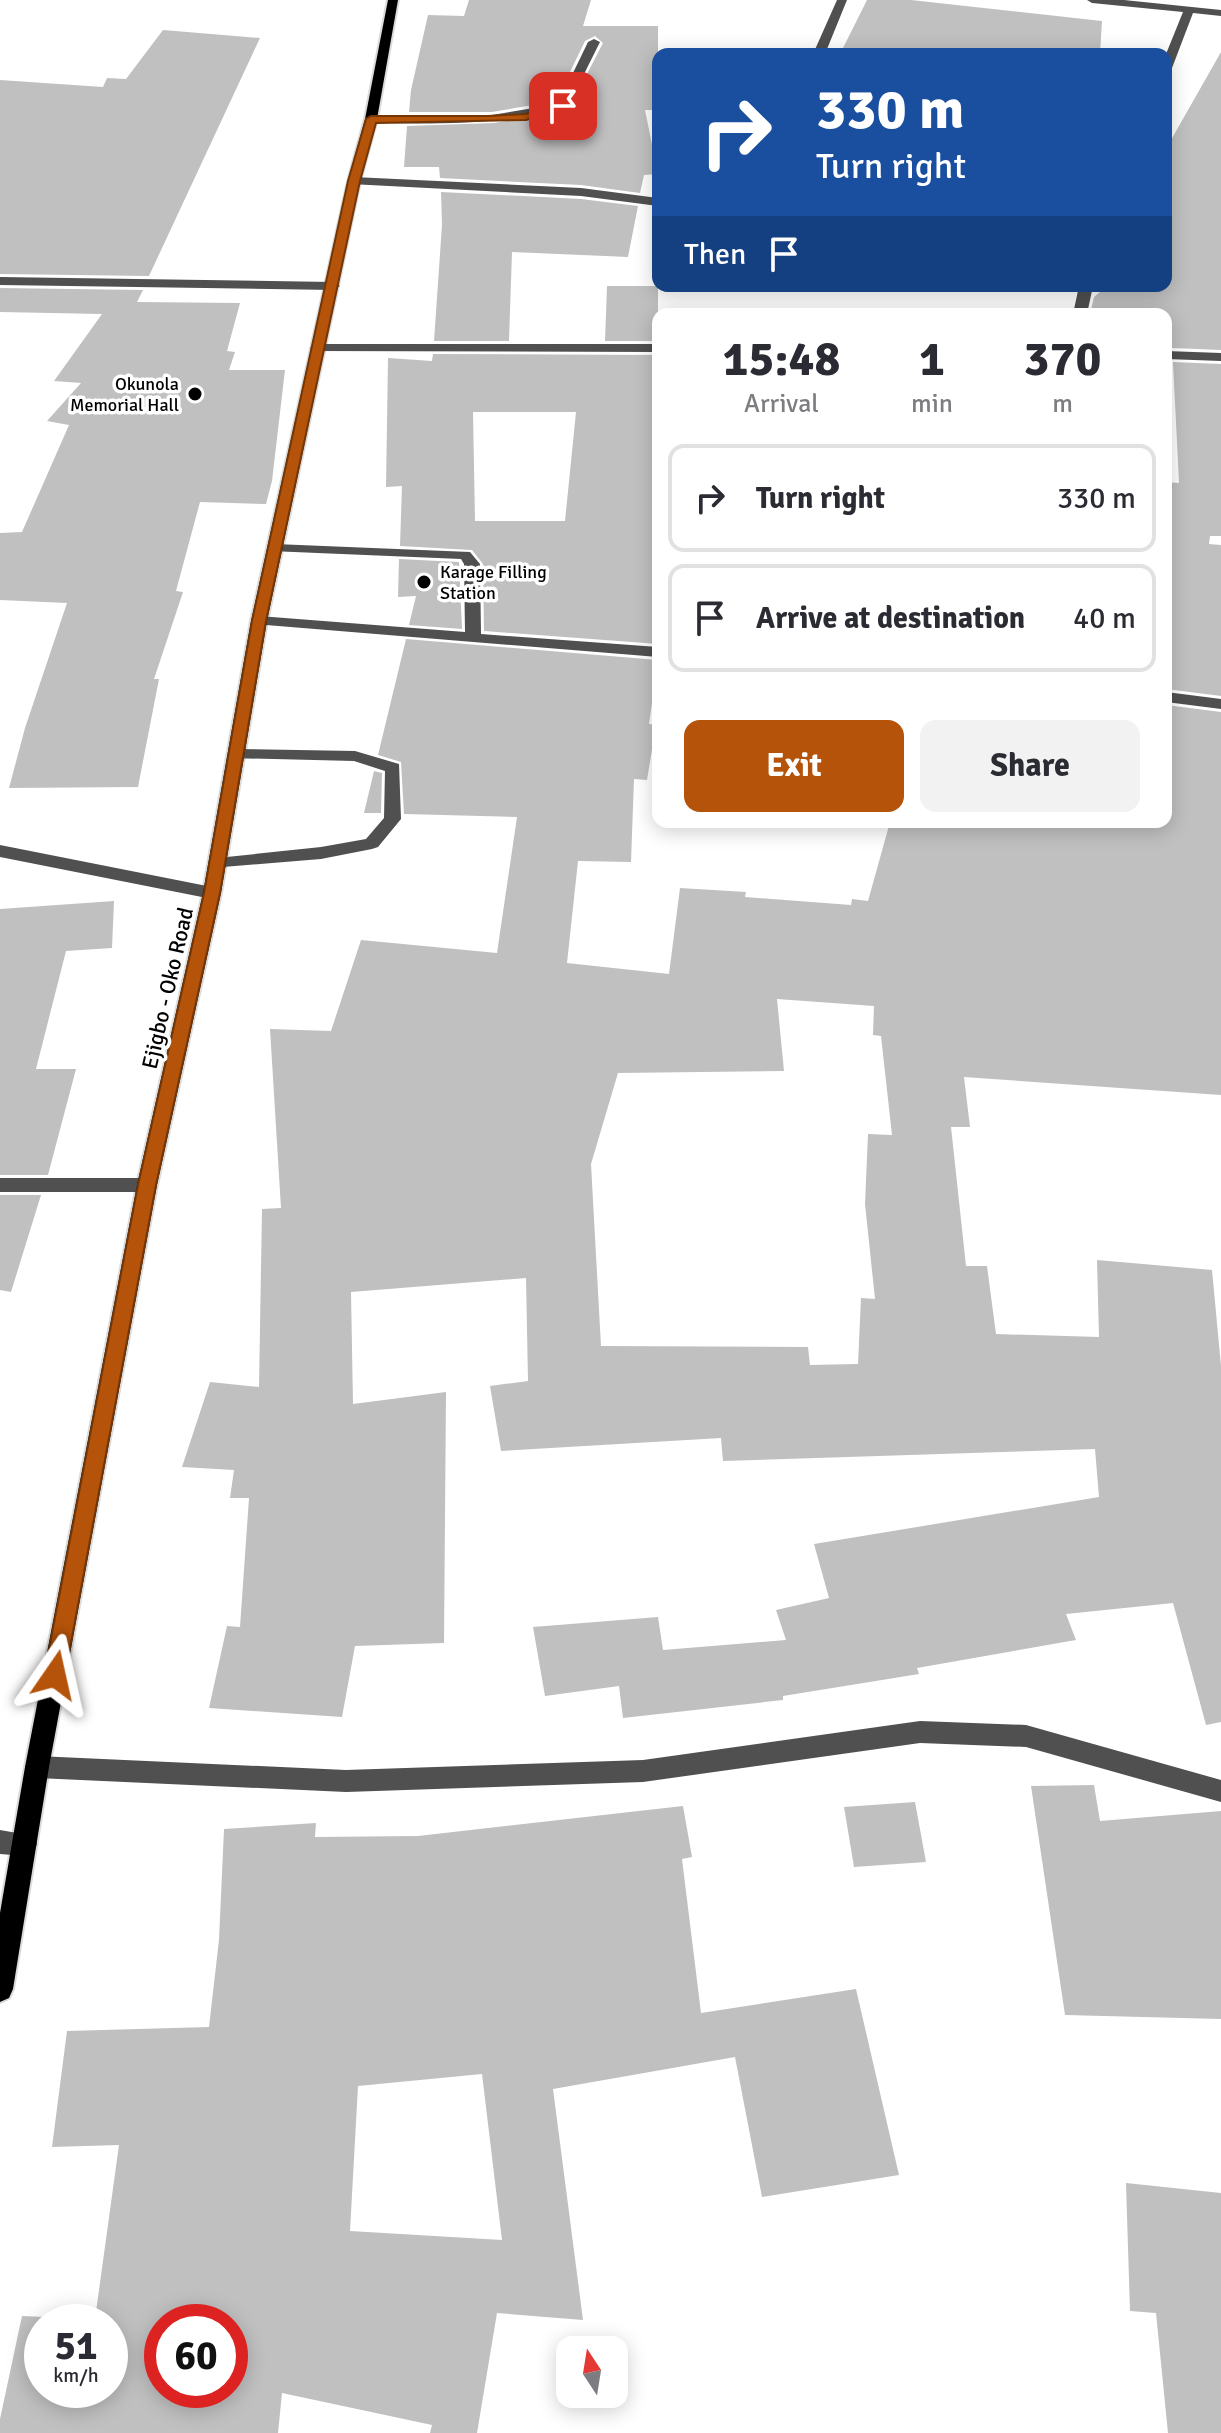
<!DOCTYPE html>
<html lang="en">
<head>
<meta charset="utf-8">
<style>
	:root { --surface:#fff; --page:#f2f2f3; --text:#2b2b33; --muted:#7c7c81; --line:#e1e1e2; --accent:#b45309 }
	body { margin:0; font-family:Signika,sans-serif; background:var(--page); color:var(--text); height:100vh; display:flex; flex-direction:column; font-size:30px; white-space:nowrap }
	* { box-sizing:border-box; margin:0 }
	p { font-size:26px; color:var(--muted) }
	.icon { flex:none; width:44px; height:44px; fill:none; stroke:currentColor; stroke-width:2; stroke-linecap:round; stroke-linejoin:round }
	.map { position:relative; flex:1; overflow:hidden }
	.panel { position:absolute; left:652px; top:308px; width:520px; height:520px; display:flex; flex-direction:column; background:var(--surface); border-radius:16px; box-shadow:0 4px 20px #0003 }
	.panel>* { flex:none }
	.banner { position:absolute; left:652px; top:48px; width:520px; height:244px; border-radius:16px; box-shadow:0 4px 20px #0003; background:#1a4fa0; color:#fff; overflow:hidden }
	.needle { width:52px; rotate:348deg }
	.buttons { position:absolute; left:556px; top:2336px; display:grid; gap:16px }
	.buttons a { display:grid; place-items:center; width:72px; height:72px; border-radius:16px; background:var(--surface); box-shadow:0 4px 20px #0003; font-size:40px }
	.speed { position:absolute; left:24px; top:2304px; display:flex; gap:16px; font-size:40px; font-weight:700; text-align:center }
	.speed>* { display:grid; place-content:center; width:104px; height:104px; border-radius:50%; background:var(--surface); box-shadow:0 4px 20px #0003; line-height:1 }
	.speed small { font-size:20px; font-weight:400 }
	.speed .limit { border:12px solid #d22; background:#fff; color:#111 }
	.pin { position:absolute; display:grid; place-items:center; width:68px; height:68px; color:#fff; margin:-34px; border-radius:16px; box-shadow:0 4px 12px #0006 }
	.me { position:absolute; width:88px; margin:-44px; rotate:11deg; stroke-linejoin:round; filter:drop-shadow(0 0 6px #0008) }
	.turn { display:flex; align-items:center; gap:28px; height:168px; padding:0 32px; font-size:36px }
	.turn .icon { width:104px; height:104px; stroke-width:2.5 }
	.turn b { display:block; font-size:56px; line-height:68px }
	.then { display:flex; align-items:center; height:76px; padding:0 32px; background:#0003; gap:16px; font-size:30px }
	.eta { display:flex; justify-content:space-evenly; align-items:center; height:136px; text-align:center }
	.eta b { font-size:48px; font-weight:800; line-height:56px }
	.button { display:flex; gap:16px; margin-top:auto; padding:16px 32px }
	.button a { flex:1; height:92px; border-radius:16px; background:var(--accent); color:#fff; font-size:32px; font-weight:800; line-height:92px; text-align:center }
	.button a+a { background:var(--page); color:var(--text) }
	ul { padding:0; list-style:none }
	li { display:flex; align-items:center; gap:24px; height:108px; margin:0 16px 12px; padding:0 16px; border:4px solid var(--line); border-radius:16px }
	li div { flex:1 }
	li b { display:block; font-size:30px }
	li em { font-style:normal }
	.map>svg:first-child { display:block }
	.building { fill:#c0c0c0; fill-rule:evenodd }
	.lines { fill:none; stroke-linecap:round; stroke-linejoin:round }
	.major-casing { stroke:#dbdbdb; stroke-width:4 }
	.minor { fill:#505050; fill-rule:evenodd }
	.major { fill:#000; fill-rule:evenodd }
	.route { fill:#b45309; stroke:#753606; stroke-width:2 }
	.poi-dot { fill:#000; stroke:#fff; stroke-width:3 }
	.labels { text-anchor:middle; stroke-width:7; stroke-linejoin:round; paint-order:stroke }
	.far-poi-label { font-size:18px; fill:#000; stroke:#fff; text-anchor:end }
	.street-label { font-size:22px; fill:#000; stroke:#fff }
</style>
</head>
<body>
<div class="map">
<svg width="1221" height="2433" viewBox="0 0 1221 2433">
	<rect width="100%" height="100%" fill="#fff"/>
	<path class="building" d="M469 0H591L583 26H658V110H645L658 174 644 175 640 193 581 185 440 178 439 167H404L407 126 494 123 568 111 603 43 595 36 585 41 556 101 492 112H409L411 90 428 15 464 16Z
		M867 0H911L1102 21 1100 54H840Z
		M163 30 260 38 149 276 0 274V80L103 87 107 78 126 79Z
		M1221 52V350L1172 348 1171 324 1166 323V314H1090L1094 297 1107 286H1166L1167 147Z
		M441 192 581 199 638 206 628 257 512 252 509 341H434L442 225Z
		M607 286H658V341H605Z
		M0 288 143 290 137 302 240 303 227 351 235 352 229 370H285L272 481 266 504 200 502 176 591 183 592 154 679H159L138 787 9 788 25 728 67 603 0 600V533L22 532 69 425 47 421 81 383 54 381 102 314 0 312Z
		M433 354 658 355V644L484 631 483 564 472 550 400 546 402 486 386 487 388 358 432 361ZM473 412H576L565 521H475Z
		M1173 362 1221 364V536H1210L1209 544 1221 545V696L1166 689V482L1179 483Z
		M399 559 459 562 462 629 409 625 416 596 398 597Z
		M406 639 658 660 649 724 656 725 647 780 634 779 631 862 578 861 567 963 669 974 680 888 746 892 745 897 851 905 852 899 868 901 890 822H1166V705L1221 712V1095L964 1077 970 1127H951L966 1266H987L996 1334 1099 1337 1097 1260 1212 1270 1221 1366V1722L1206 1725 1173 1603 1066 1614 1076 1640 917 1668 919 1674 783 1696V1700L623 1718 619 1686 545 1696 533 1627 658 1617 663 1650 786 1640 776 1610 829 1598 814 1544 1099 1497 1095 1449 723 1461 721 1438 501 1451 490 1386 528 1381 526 1278 351 1292 353 1404 446 1392 444 1643 355 1646 342 1717 209 1708 227 1626 240 1627 249 1498H230L234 1470 182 1467 210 1382 259 1387 262 1209 281 1208 270 1029 331 1031 361 940 497 953 517 817 404 814 401 762 378 755ZM777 999 874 1006 873 1035 881 1036 892 1135 868 1134 865 1204 875 1299 861 1298 858 1364 810 1365 808 1347 601 1346 591 1164 618 1073 784 1071Z
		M374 771 382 773 381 813H364Z
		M114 901 112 948 66 951 36 1069H76L48 1175H0V909Z
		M0 1195H41L11 1292 0 1290Z
		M1094 1785 1100 1821 1221 1811V2019L1065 2015 1031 1786Z
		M915 1802 926 1862 854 1867 844 1807Z
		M683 1806 692 1857 682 1859 701 2013 856 1989 899 2175 762 2197 735 2057 553 2089 583 2320 497 2313 477 2433H430L432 2425 282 2393 278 2433H0V2419L22 2316 95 2319 119 2145 52 2147 67 2031 209 2027 219 1940 224 1829 316 1823 315 1837 418 1836ZM482 2074 502 2240 350 2231 358 2086ZM42 2322H110V2390H42ZM162 2322H230V2390H162Z
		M1126 2183 1221 2193V2433H1168L1156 2313 1130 2311Z"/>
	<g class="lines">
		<g class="major-casing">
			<path id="major" d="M388 0H398L377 119 360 181 267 621 221 893 157 1185 49 1767 13 1989 9 1998 0 2002V1913L25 1767 137 1185 203 893 251 621 348 181 365 119Z"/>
		</g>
		<path class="minor" d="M837 0H847L825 54H813Z
			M1087 0H1124L1221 10V16L1193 13 1172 68 1166 71V54L1183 12 1092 3Z
			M594 39 600 42 567 108C502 125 438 124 371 123L365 119 371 115H492L558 104 588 42Z
			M354 177 581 188 658 198V206L581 196 350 184V178Z
			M0 277 333 282 340 286 333 290 0 285Z
			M1079 286H1093L1087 314H1073Z
			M317 344H658V352L312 351 310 348Z
			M1166 351 1221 353V361L1166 359Z
			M275 544 470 552 480 564 481 634 658 647V657L254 624 251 621 259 616 465 632 464 564 461 559 270 551V545Z
			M1166 692 1221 699V709L1166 702Z
			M236 749 355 751 399 764 401 819 378 847 372 849 321 859 211 868 208 864 211 860 217 858 321 847 366 839 384 818 385 771 354 761 230 758 228 754Z
			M0 845 212 887 221 893 212 899 0 857Z
			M0 1178H147L154 1180 157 1185 154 1190 147 1192H0Z
			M920 1721 1026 1725 1221 1780V1802L1026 1747 920 1743 643 1782 346 1792 37 1778 28 1775 25 1767 28 1759 37 1756 346 1770 643 1760Z
			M0 1830 34 1836 37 1844 34 1852 25 1856 0 1854Z"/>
		<use href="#major" class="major"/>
	</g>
	<path class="route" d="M563 103 568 106 566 109 526 120 376 123 360 181 266 621 220 893 156 1185 65 1675 62 1681 55 1684 47 1681 44 1675 138 1185 204 893 252 621 348 181 366 119 371 116H488L525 114Z"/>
	<g class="poi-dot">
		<circle cx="195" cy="394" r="8"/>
		<circle cx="424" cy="582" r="8"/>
	</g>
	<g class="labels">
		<g class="far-poi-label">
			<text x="179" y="390">Okunola<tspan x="179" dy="21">Memorial Hall</tspan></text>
			<text x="440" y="578" text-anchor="start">Karage Filling<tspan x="440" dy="21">Station</tspan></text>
		</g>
		<g class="street-label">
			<text transform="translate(167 988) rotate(-77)" y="8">Ejigbo - Oko Road</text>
		</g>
	</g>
</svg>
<div class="buttons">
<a><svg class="needle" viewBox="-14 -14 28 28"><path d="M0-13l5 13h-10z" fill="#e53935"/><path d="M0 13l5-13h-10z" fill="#7c7c81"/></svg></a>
</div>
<div class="speed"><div>51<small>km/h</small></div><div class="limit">60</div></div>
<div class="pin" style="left:563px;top:106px;background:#d93025"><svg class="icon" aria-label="arrive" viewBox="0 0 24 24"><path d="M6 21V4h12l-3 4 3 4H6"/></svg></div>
<svg class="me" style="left:55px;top:1675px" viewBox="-20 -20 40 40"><path d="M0-17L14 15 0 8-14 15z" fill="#b45309" stroke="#fff" stroke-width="4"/></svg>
<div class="banner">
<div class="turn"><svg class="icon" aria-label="right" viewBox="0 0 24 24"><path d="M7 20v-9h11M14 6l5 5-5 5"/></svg><div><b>330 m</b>Turn right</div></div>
<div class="then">Then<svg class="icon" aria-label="arrive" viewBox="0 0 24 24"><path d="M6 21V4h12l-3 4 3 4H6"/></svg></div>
</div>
<section class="panel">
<div class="eta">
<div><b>15:48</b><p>Arrival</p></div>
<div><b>1</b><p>min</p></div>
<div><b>370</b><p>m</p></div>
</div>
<ul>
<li><svg class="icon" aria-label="right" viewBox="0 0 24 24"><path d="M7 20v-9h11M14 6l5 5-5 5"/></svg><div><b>Turn right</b></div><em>330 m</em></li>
<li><svg class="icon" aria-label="arrive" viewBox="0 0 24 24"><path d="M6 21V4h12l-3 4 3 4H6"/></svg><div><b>Arrive at destination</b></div><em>40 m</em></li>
</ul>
<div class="button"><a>Exit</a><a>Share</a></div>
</section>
</div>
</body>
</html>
